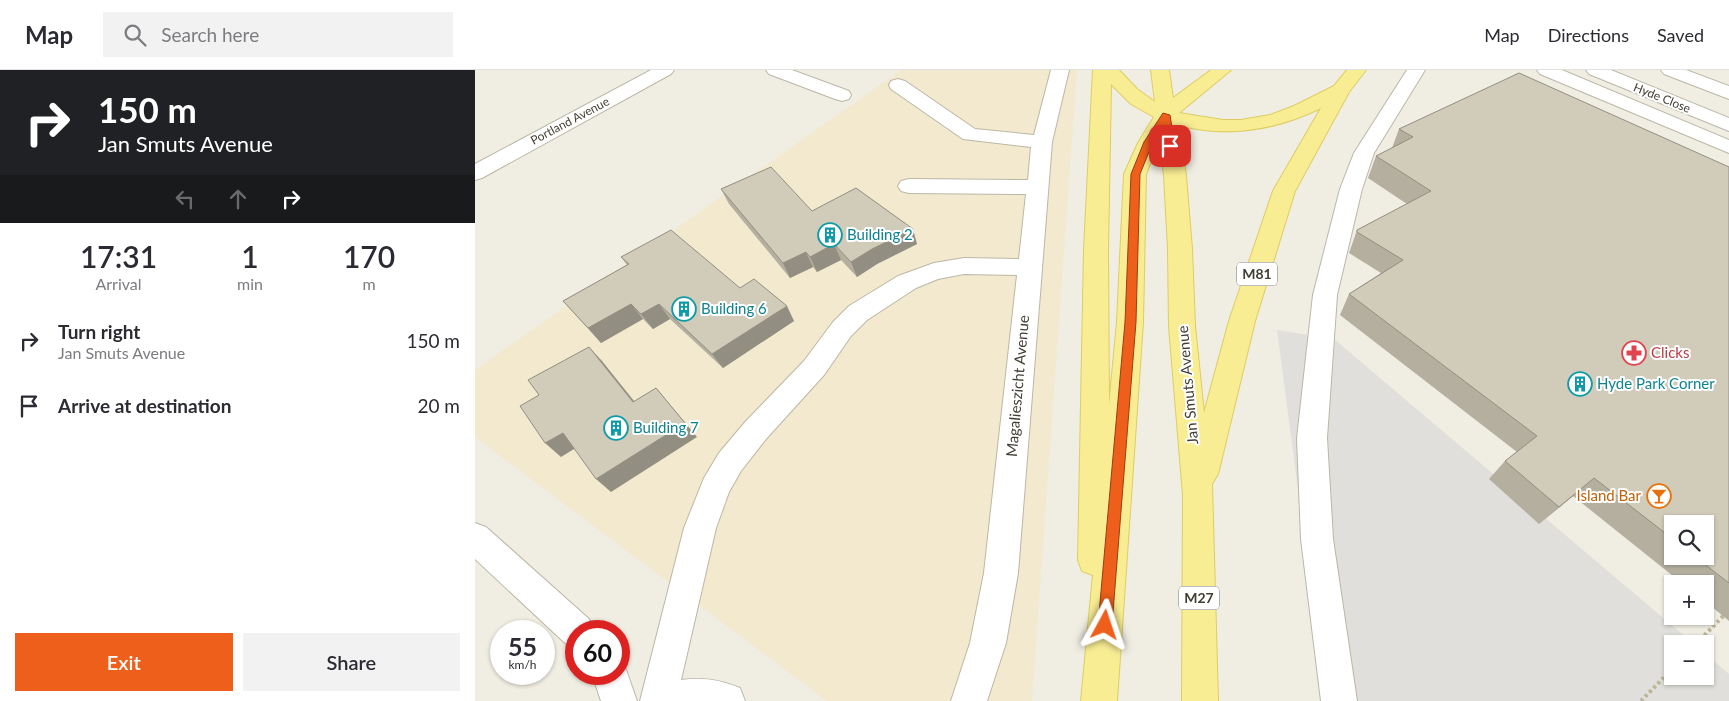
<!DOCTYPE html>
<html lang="en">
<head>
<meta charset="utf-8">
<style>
	:root { --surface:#fff; --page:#f2f2f3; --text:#2b2b33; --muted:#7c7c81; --line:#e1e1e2; --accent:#ee5f1b }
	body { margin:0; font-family:Lato,sans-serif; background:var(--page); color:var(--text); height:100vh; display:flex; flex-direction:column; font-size:19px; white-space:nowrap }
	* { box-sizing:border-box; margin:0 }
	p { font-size:16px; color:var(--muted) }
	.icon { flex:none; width:28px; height:28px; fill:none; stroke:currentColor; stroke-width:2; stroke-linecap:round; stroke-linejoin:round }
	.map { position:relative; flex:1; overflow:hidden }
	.drawer { display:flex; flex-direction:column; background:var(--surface); width:475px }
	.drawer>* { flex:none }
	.banner { background:#202124; color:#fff; overflow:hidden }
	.buttons { position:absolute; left:1189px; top:445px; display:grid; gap:10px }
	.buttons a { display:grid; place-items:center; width:50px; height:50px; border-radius:0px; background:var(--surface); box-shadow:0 1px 4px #0004; font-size:25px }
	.speed { position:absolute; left:15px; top:550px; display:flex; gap:10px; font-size:25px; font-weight:700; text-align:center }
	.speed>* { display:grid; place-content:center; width:65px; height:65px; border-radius:50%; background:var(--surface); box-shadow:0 1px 4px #0004; line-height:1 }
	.speed small { font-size:12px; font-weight:400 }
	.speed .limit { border:8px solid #d22; background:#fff; color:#111 }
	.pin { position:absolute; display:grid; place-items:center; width:42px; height:42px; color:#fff; margin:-21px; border-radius:10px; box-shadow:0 2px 8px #0006 }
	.me { position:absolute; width:55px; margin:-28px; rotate:5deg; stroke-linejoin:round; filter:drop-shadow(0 0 4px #0008) }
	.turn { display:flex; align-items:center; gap:18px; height:105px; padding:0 15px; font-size:22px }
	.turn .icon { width:65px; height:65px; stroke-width:2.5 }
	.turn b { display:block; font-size:35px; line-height:42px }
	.lanes { display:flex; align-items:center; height:48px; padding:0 15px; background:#0003; justify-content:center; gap:25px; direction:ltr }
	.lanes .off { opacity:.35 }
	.eta { display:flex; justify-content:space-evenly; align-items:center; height:85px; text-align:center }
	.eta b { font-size:30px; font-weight:600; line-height:35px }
	.action { display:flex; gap:10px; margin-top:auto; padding:10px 15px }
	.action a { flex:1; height:58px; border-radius:0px; background:var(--accent); color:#fff; font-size:20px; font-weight:600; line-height:58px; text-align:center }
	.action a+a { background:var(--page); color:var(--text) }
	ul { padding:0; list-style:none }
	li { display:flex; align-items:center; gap:15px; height:65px; padding:0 15px }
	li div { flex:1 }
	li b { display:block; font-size:19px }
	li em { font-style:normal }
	header { display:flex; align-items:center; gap:30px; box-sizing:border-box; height:70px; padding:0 25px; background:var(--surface); border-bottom:1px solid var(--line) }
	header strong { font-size:24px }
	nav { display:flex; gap:28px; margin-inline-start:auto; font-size:18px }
	.search { width:350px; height:45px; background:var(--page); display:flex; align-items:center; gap:12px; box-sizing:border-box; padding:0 18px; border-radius:0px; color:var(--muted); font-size:19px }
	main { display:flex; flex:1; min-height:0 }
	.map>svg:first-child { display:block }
	.commercial { fill:#f2e9ce }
	.parking { fill:#e1dfdb }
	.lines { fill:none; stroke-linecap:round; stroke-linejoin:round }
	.minor-casing { stroke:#bbb7a6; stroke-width:2 }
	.major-casing { stroke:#dccd64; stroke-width:2 }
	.path { stroke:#bcb598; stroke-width:4; stroke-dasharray:3 3; stroke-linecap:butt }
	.minor { fill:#fff; fill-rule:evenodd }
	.major { fill:#f9ed93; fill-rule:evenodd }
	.wall { fill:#b4af9f; fill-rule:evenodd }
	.shaded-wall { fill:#928f82 }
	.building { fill:#d1ccb9; stroke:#928f82 }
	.route { fill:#ee5f1b; stroke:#9b3e12 }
	.labels { text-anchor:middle; stroke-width:4; stroke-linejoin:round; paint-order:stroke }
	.far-street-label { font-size:12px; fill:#413e33; stroke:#fff }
	.shield { fill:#fff; stroke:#7a7870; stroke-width:1 }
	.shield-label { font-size:14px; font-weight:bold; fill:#413e33 }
	.culture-label { font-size:15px; fill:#0d838f; stroke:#fff; text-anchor:start }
	.health-label { font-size:15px; fill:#be3a42; stroke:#fff; text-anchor:start }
	.street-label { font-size:15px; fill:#413e33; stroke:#fff }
	.food-label { font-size:15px; fill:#c56008; stroke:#fff; text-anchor:end }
</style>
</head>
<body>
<header>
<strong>Map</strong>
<div class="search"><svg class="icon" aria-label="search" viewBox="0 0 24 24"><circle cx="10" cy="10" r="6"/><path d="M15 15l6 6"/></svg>Search here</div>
<nav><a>Map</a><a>Directions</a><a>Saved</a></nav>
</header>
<main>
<section class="drawer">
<div class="banner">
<div class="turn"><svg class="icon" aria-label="right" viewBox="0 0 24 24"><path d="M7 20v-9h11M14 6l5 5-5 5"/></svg><div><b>150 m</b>Jan Smuts Avenue</div></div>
<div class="lanes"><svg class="icon off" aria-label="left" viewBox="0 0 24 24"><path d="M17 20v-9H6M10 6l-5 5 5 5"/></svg><svg class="icon off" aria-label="ahead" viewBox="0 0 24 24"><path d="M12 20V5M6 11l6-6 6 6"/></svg><svg class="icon" aria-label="right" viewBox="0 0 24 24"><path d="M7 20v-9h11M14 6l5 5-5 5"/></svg></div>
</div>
<div class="eta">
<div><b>17:31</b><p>Arrival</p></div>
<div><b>1</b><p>min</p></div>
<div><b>170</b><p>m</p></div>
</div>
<ul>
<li><svg class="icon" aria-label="right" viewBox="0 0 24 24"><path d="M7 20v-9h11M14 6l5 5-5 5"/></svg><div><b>Turn right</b><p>Jan Smuts Avenue</p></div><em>150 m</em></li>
<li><svg class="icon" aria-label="arrive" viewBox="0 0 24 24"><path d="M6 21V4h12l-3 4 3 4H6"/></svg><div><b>Arrive at destination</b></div><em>20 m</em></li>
</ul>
<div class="action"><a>Exit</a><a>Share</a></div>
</section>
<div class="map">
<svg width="1254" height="631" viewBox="0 0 1254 631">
	<rect width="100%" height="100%" fill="#f0eee2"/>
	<path class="commercial" d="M426 0H602L557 631H352L0 367V300Z"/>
	<path class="parking" d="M802 260 859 269 1219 574H1198V606H1230V583L1254 604V631H851Z"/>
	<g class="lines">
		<g class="minor-casing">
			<path id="minor" d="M176 0H199L196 4 7 108 0 110V94Z
				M291 0H317L374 21 376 25 374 29 367 31 360 29 294 4Z
				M576 0H594L577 72 543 503 531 573 512 631H476L495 573 509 503 542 205 489 204 463 209 441 218 392 250 376 266 349 305 291 369 266 401 254 422 241 458 206 610C228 607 245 610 265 618L270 631H165L209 458 229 408 244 383 271 351 329 291 358 252 374 236 423 206 459 193 489 188 544 189 551 124 434 123 426 121 423 116 426 111 434 109 553 110 556 77 488 69 416 19 414 15 416 11 423 9 430 11 500 59 559 65Z
				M932 0H950L899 83 887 119 862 225 852 368 858 469 882 631H846L826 469 822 368 838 225 865 119 879 83Z
				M1062 0H1087L1254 70V83L1065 4Z
				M1111 0H1136L1254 48V61L1114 4Z
				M1186 0H1211L1254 16V29L1189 4Z
				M0 453 11 457 114 549 119 561H101V578L90 573 0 489Z
				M144 590 148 591 162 631H126L117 604H144Z"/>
		</g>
		<g class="major-casing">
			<path id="major" d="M618 0H644L662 19 680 32 676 0H694L698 28 736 0H756L704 43 748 50H766L795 45 819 36 859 16 872 0H891L874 22 820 121 780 251 743 404 737 414 743 631H707L708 425 694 256 693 179 689 106 685 70 671 104 668 252 642 631H606L618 505 607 501 603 490 609 180ZM636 14 656 34 679 47 663 73 649 104 642 252 634 336 633 180ZM846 38 798 121 754 251 729 343 720 256 717 179 711 106 703 55C752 68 801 60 846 38Z"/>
		</g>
		<path class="path" d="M1221 574 1254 540
			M1166 631 1198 598"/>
		<use href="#minor" class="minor"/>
		<use href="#major" class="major"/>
	</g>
	<path class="wall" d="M924 59 1254 97V551L1230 531V514H1208L1098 426 1064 454 1014 409 1030 391 1042 382 865 245 874 224 906 203 874 183 882 160 932 134 893 108 901 86 917 78ZM1198 454 1230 486H1198Z
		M246 119 337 141 442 174 402 194 382 207 366 190 342 202 338 197 315 208 254 134Z
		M146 187 265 218 319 251 248 298 195 249 178 259 168 249 126 273 88 231 152 195Z"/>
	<path class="shaded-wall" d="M438 159 442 174 402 194 382 207 376 192 397 179Z
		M359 174 366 190 342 202 335 187Z
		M331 182 338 197 315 208 308 193Z
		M156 234 168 249 126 273 113 258Z
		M184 234 195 249 178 259 166 244Z
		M312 236 319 251 248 298 237 284Z
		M114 277 127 291 171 346 158 332Z
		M181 318 222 367 136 422 121 409Z
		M88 363 104 376 86 387 70 373Z
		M1119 408 1098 426 1064 454 1084 437Z"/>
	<path class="building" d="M1044 3 1254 97V513L1219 486H1230V454H1198V469L1119 408 1084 437 1030 391 1062 366 874 224 928 190 882 162V160L956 121 901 86 938 67 924 59Z
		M296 97 337 141 381 118 438 159 397 179 376 192 359 174 335 187 331 182 308 193 246 119Z
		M196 160 265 218 279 209 312 236 237 284 184 234 166 244 156 234 113 258 88 231 154 194 146 187Z
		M114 277 158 332 181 318 210 353 121 409 88 363 70 373 45 336 64 325 53 310Z"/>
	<path class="route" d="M688 43 695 45 700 76 695 78 691 76 688 55 678 72 665 104 661 252 637 555 635 560 630 562 625 560 623 555 650 252 656 104 669 72Z"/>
	<defs>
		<g id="building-ring" transform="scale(1.25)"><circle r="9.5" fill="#fff" stroke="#0f9aa8" stroke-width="1.5"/><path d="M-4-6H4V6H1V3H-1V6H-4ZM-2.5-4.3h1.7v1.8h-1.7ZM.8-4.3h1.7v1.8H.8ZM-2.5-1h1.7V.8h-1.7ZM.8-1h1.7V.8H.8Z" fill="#0f9aa8"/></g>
		<g id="pharmacy-ring" transform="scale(1.25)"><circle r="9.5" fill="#fff" stroke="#e0444e" stroke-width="1.5"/><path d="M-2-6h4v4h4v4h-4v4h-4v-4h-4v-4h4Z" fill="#e0444e"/></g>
		<g id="bar-ring" transform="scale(1.25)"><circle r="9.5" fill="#fff" stroke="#e8710a" stroke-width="1.5"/><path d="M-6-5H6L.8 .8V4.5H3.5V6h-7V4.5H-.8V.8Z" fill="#e8710a"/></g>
	</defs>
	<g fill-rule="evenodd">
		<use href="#building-ring" x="355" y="165"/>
		<use href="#building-ring" x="209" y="239"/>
		<use href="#pharmacy-ring" x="1159" y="283"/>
		<use href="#building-ring" x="1105" y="314"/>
		<use href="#building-ring" x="141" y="358"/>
		<use href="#bar-ring" x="1184" y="426"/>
	</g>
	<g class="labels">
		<g class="far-street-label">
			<text transform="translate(1187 28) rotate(22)" y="4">Hyde Close</text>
			<text transform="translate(95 51) rotate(-28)" y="4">Portland Avenue</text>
		</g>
		<g class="shield">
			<rect x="762" y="192.5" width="40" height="23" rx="4"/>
			<rect x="704" y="516.5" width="40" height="23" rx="4"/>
		</g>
		<g class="shield-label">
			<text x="782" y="209">M81</text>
			<text x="724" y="533">M27</text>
		</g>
		<g class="culture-label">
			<text x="372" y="170">Building 2</text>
			<text x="226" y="244">Building 6</text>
			<text x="1122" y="319">Hyde Park Corner</text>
			<text x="158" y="363">Building 7</text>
		</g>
		<g class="health-label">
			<text x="1176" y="288">Clicks</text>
		</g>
		<g class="street-label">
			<text transform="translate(713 315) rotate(-95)" y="5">Jan Smuts Avenue</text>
			<text transform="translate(543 316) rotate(-85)" y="5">Magalieszicht Avenue</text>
		</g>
		<g class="food-label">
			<text x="1166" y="431">Island Bar</text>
		</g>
	</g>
</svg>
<div class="buttons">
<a><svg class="icon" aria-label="search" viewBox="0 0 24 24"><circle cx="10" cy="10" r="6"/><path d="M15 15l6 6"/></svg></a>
<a>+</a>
<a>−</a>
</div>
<div class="speed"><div>55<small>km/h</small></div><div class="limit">60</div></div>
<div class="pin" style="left:695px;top:76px;background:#d93025"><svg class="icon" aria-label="arrive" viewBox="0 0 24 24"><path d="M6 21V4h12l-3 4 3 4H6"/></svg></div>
<svg class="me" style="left:630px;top:555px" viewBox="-20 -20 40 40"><path d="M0-17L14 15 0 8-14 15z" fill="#ee5f1b" stroke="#fff" stroke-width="4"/></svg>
</div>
</main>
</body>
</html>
